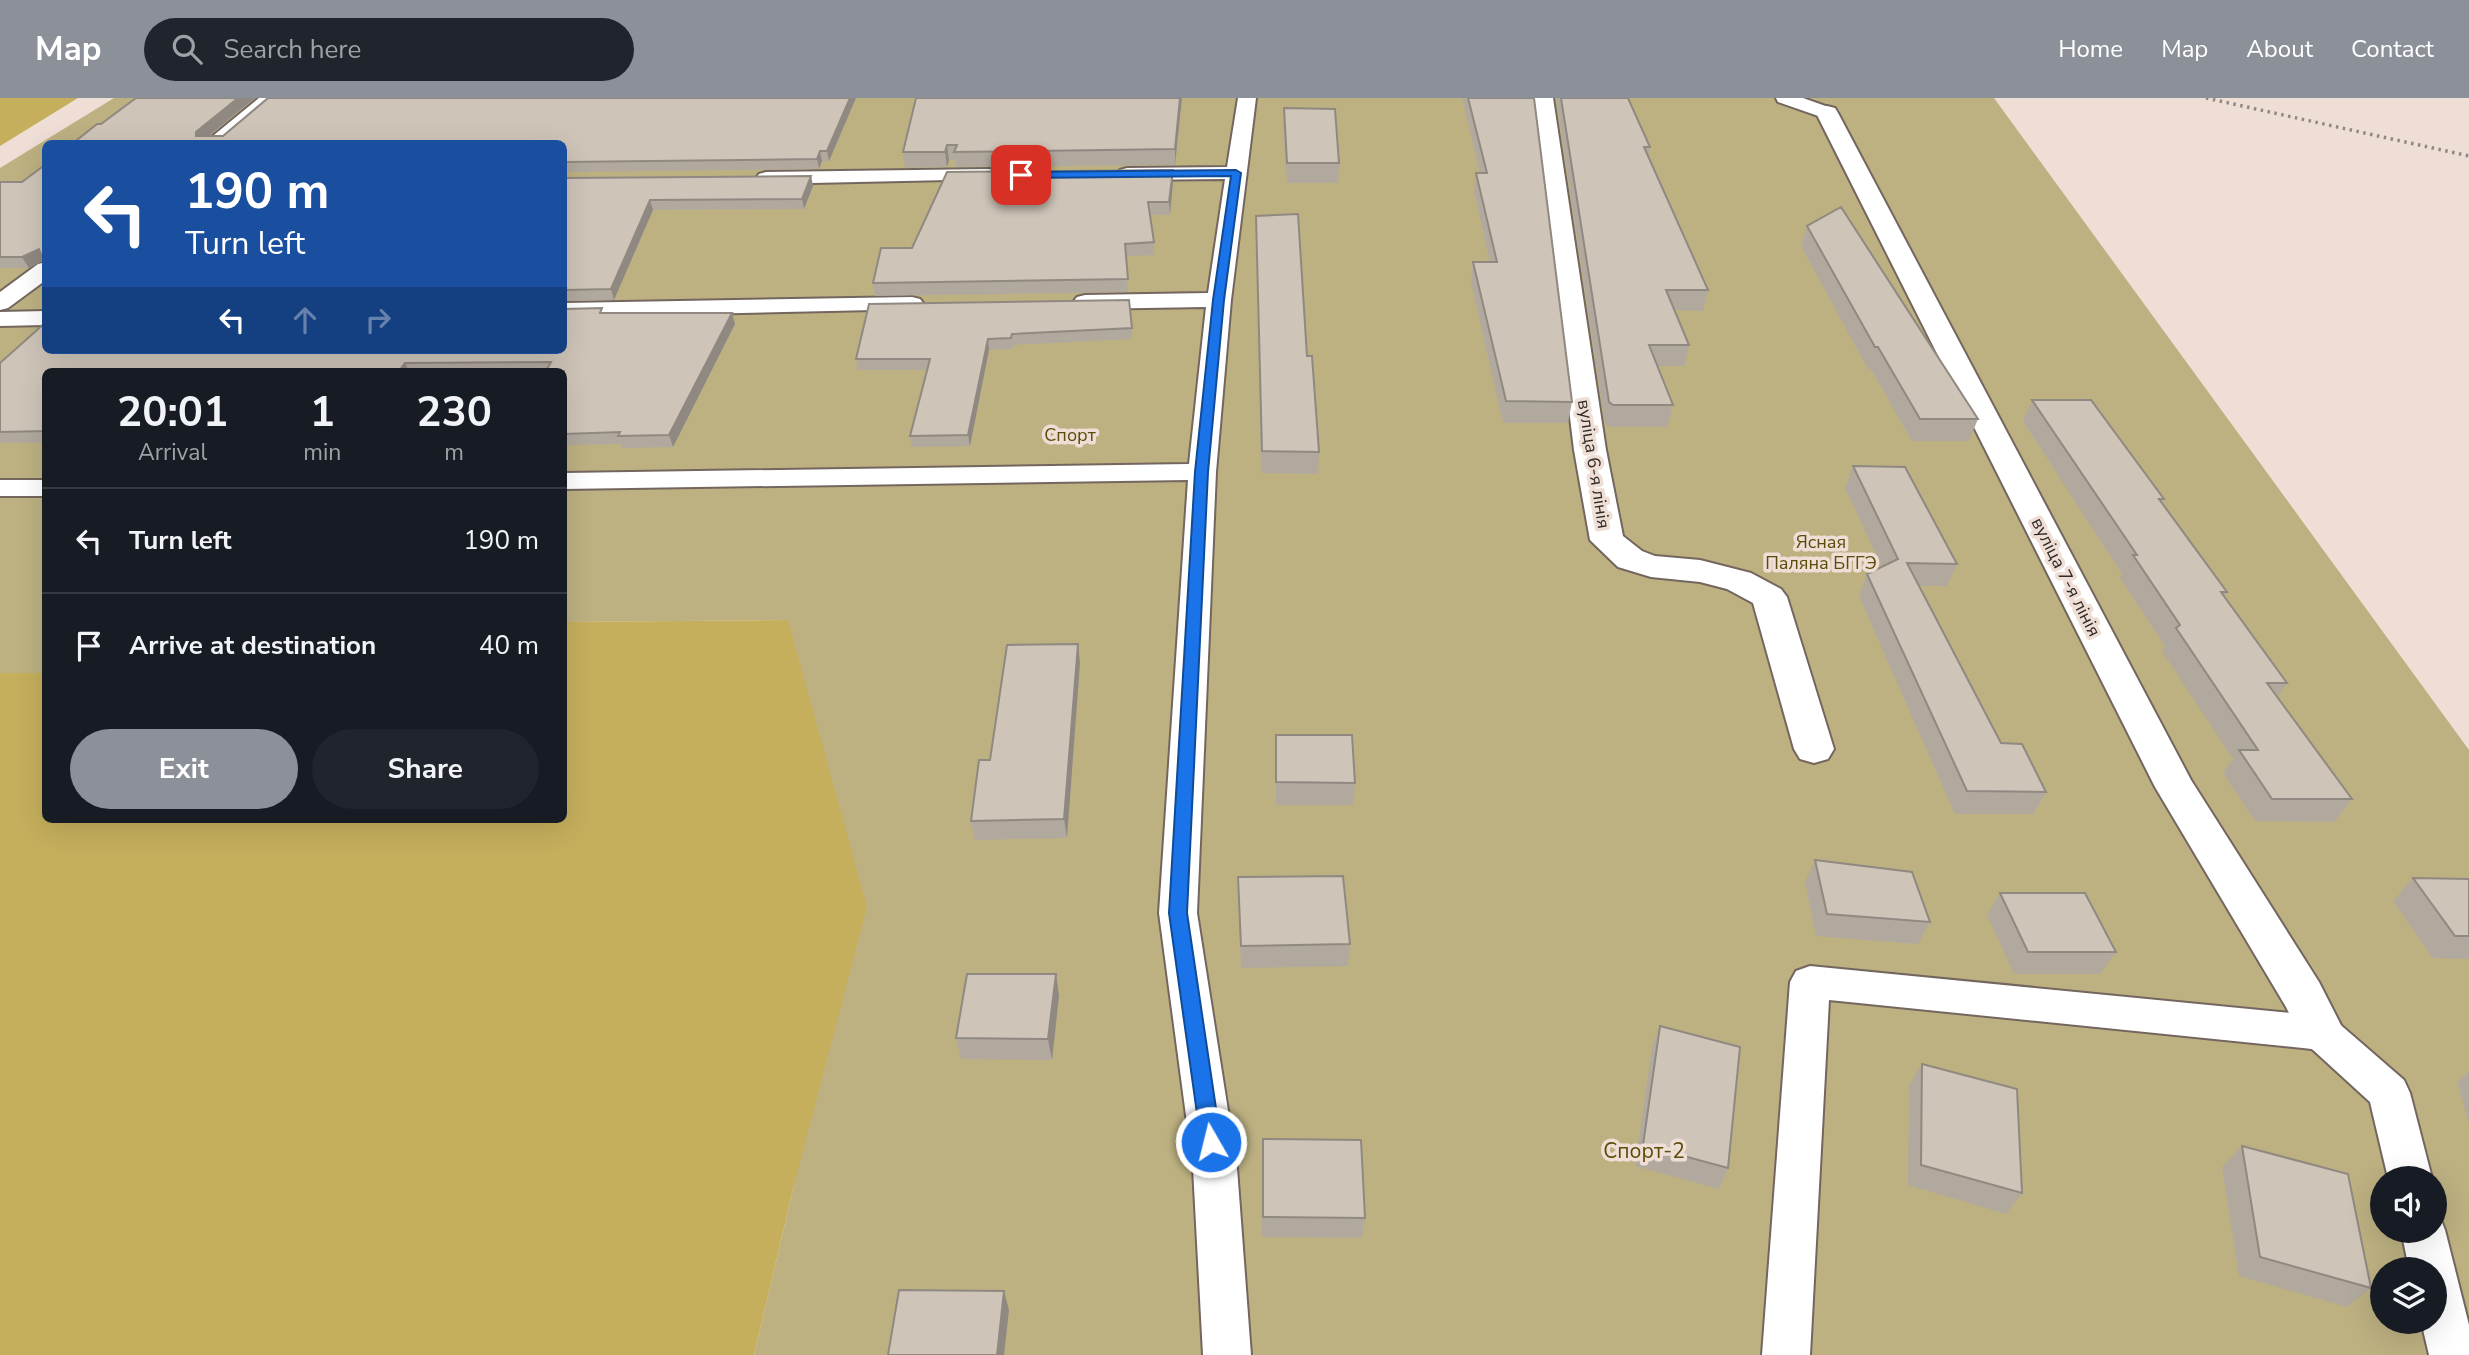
<!DOCTYPE html>
<html lang="en">
<head>
<meta charset="utf-8">
<style>
	:root { --surface:#171b24; --page:#20242c; --text:#f1f3f6; --muted:#9ea1a6; --line:#363941; --accent:#8c9099 }
	body { margin:0; font-family:"Nunito Sans",sans-serif; background:var(--page); color:var(--text); height:100vh; display:flex; flex-direction:column; font-size:26px; white-space:nowrap }
	* { box-sizing:border-box; margin:0 }
	p { font-size:23px; color:var(--muted) }
	.icon { flex:none; width:38px; height:38px; fill:none; stroke:currentColor; stroke-width:2; stroke-linecap:round; stroke-linejoin:round }
	.map { position:relative; flex:1; overflow:hidden }
	.sheet { position:absolute; left:42px; top:270px; width:525px; height:455px; display:flex; flex-direction:column; background:var(--surface); border-radius:10px; box-shadow:0 7px 28px #0002 }
	.sheet>* { flex:none }
	.top-card { position:absolute; left:42px; top:42px; width:525px; height:214px; border-radius:10px; box-shadow:0 7px 28px #0002; background:#1a4fa0; color:#fff; overflow:hidden }
	.tools { position:absolute; left:2370px; top:1068px; display:grid; gap:14px }
	.tools a { display:grid; place-items:center; width:77px; height:77px; border-radius:50%; background:var(--surface); box-shadow:0 7px 28px #0002; font-size:35px }
	.pin { position:absolute; display:grid; place-items:center; width:60px; height:60px; color:#fff; margin:-30px; border-radius:14px; box-shadow:0 4px 10px #0006 }
	.me { position:absolute; width:77px; margin:-38px; rotate:352deg; stroke-linejoin:round; filter:drop-shadow(0 0 5px #0008) }
	.turn { display:flex; align-items:center; gap:24px; height:147px; padding:0 28px; font-size:32px }
	.turn .icon { width:91px; height:91px; stroke-width:2.5 }
	.turn b { display:block; font-size:49px; line-height:60px }
	.lanes { display:flex; align-items:center; height:66px; padding:0 28px; background:#0003; justify-content:center; gap:35px; direction:ltr }
	.lanes .off { opacity:.35 }
	.eta { display:flex; justify-content:space-evenly; align-items:center; height:119px; text-align:center }
	.eta b { font-size:42px; font-weight:700; line-height:49px }
	.button { display:flex; gap:14px; margin-top:auto; padding:14px 28px }
	.button a { flex:1; height:80px; border-radius:42px; background:var(--accent); color:#fff; font-size:28px; font-weight:700; line-height:80px; text-align:center }
	.button a+a { background:var(--page); color:var(--text) }
	ul { padding:0; list-style:none }
	li { display:flex; align-items:center; gap:21px; height:105px; padding:0 28px; border-top:2px solid var(--line) }
	li div { flex:1 }
	li b { display:block; font-size:26px }
	li em { font-style:normal }
	header { display:flex; align-items:center; gap:42px; box-sizing:border-box; height:98px; padding:0 35px; background:var(--accent); color:#fff }
	header strong { font-size:33px }
	nav { display:flex; gap:38px; margin-inline-start:auto; font-size:24px }
	.search { width:490px; height:63px; background:var(--page); display:flex; align-items:center; gap:18px; box-sizing:border-box; padding:0 24px; border-radius:38px; color:var(--muted); font-size:26px }
	.map>svg:first-child { display:block }
	.green { fill:#bdb182; fill-rule:evenodd }
	.forest { fill:#c5af5d }
	.lines { fill:none; stroke-linecap:round; stroke-linejoin:round }
	.service-casing { stroke:#73665e; stroke-width:4 }
	.minor-casing { stroke:#73665e; stroke-width:4 }
	.service { fill:#fff; fill-rule:evenodd }
	.minor { fill:#fff; fill-rule:evenodd }
	.rail { stroke:#938881; stroke-width:3.5; stroke-dasharray:2.5 4.5; stroke-linecap:butt }
	.wall { fill:#b1a99e }
	.shaded-wall { fill:#908981 }
	.building { fill:#cec4b8; stroke:#908981; stroke-width:2 }
	.route { fill:#1a73e8; stroke:#114b97; stroke-width:2 }
	.labels { text-anchor:middle; stroke-width:7; stroke-linejoin:round; paint-order:stroke }
	.park-label { font-size:18px; fill:#5b4c0a; stroke:#eeded5 }
	.street-label { font-size:18px; fill:#2f2a26; stroke:#eeded5 }
	.near-park-label { font-size:21px; fill:#5b4c0a; stroke:#eeded5 }
</style>
</head>
<body>
<header>
<strong>Map</strong>
<div class="search"><svg class="icon" aria-label="search" viewBox="0 0 24 24"><circle cx="10" cy="10" r="6"/><path d="M15 15l6 6"/></svg>Search here</div>
<nav><a>Home</a><a>Map</a><a>About</a><a>Contact</a></nav>
</header>
<div class="map">
<svg width="2469" height="1257" viewBox="0 0 2469 1257">
	<rect width="100%" height="100%" fill="#eeded5"/>
	<path class="green" d="M114 0H1994L2469 652V1257H754L794 1087 788 522 564 524V273H46L45 575H0V70ZM46 46H564V252H46ZM2382 1080H2434V1132H2382ZM2382 1171H2434V1223H2382Z"/>
	<path class="forest" d="M0 0H78L0 48Z
		M788 522 867 809 794 1087 754 1257H0V575H45L46 721H564V524Z"/>
	<g class="lines">
		<g class="service-casing">
			<path id="service" d="M259 0H280L226 46H203Z
				M1238 0H1256L1231 202 1216 374 1197 815 1237 1070 1251 1257H1203L1193 1070 1159 815 1188 382 564 391V375L1189 366 1206 209 1085 211 1077 209 1073 204 1077 199 1085 197 1208 195 1225 81 1127 82 1120 80 1117 76 1120 72 1127 70 1227 69Z
				M1776 0H1803L1834 11 1837 15 1827 21 1778 4Z
				M989 71 996 73 999 77 996 81 766 86 759 84 756 80 759 76 766 74Z
				M46 164V182L8 210 0 212V194L38 166Z
				M912 199 920 201 924 206 920 211 564 219V205Z
				M46 213V227L0 228V214Z
				M0 382H46V398H0Z
				M1810 868 2322 918 2336 923 2404 982 2410 995 2432 1080H2388L2370 1004 2312 951 1829 902 1810 1257H1762L1790 884 1796 873Z
				M2434 1115 2439 1117 2445 1132 2469 1227V1257H2429L2421 1223H2434V1171H2409L2401 1132H2434Z"/>
		</g>
		<g class="minor-casing">
			<path id="minor" d="M1531 0H1553L1606 352 1623 438 1642 453 1655 458 1700 462 1751 475 1781 491 1787 499 1834 651 1828 661 1814 665 1800 661 1794 651 1753 505 1727 491 1700 484 1651 479 1618 469 1590 442 1574 352Z
				M1827 8 1835 10 1838 15 2191 682 2319 884 2345 935 2338 949 2322 955 2306 949 2286 909 2155 689 1816 15 1819 10Z"/>
		</g>
		<use href="#service" class="service"/>
		<use href="#minor" class="minor"/>
		<path class="rail" d="M2206 0 2469 58"/>
	</g>
	<path class="wall" d="M136 0H255L209 38H223L856 0 829 63H822L819 71 564 74V46H72L101 26Z
		M916 0H1182L1175 67 956 69 955 62H949L947 69 905 70 903 54Z
		M1462 0H1534L1572 304 1568 325H1503L1471 185 1473 164H1490L1474 94 1476 75H1480Z
		M1556 0H1628L1650 49 1648 58 1708 192 1703 213 1674 212 1689 247 1684 268H1657L1673 307 1667 329H1609L1605 325Z
		M1284 10 1339 65 1338 85H1287L1283 29Z
		M46 66V164L44 162 29 170H0V84H22Z
		M811 78 813 88 804 111 653 112 614 202 564 203V80Z
		M1173 84 1170 117H1150L1154 144V157L1126 158 1128 194 875 198 873 185 912 150Z
		M1256 118 1307 258 1319 354 1318 376 1261 375Z
		M1807 128 1978 321 1969 343H1912L1871 271H1868L1801 148Z
		M1129 202 1132 241 1013 247 1012 251 989 252 970 348 912 349 910 338 927 272H858L856 261Z
		M604 215H732L735 226 673 349 622 350 621 346 564 347V273H46V345H0V265Z
		M2032 302 2164 401 2162 405 2227 494 2224 498 2287 585 2277 599 2352 701 2334 724 2255 723 2223 675 2233 661 2162 553 2165 548 2120 480 2122 476 2023 323Z
		M1853 368 1957 466 1947 488H1919L2001 645 2046 694 2033 716H1955L1859 498 1867 476 1882 469 1845 390Z
		M1078 546 1080 565 1067 740 975 742 971 723 990 662Z
		M1276 637 1355 685 1353 707H1276Z
		M1815 762 1930 824 1918 846 1816 838 1805 784Z
		M1238 779 1350 846 1348 868 1241 870Z
		M2413 780 2469 781V861L2433 860 2393 803Z
		M2000 795 2116 854 2100 876H2014L1987 817Z
		M1056 876 1059 898 1052 962 961 961 956 940Z
		M1660 928 1728 1070 1719 1091 1635 1068 1652 949Z
		M1922 966 2022 1095 2006 1116 1908 1087 1909 987Z
		M2469 973V1026L2457 984Z
		M2242 1048 2371 1190 2347 1209 2239 1178 2222 1069Z
		M1262 1061 1365 1120 1362 1140 1262 1139Z"/>
	<path class="shaded-wall" d="M238 0H255L201 44 196 38V34Z
		M850 0H856L829 63 827 53Z
		M1180 0H1182L1175 67V51Z
		M947 47 949 62 947 69 945 54Z
		M820 53 822 63 819 71 817 61Z
		M1173 72V84L1170 117 1169 104Z
		M811 78 813 88 804 111 802 101Z
		M650 102 653 112 614 202 611 191Z
		M39 151 44 162 29 170 22 159Z
		M732 215 735 226 673 349 669 337Z
		M988 241 989 252 970 348 968 337Z
		M405 265 409 273H399Z
		M1078 546 1080 565 1067 740 1064 721Z
		M1056 876 1059 898 1052 962 1048 941Z
		M1004 1193 1009 1212 1004 1257H997Z"/>
	<path class="building" d="M136 0H238L196 34V38H223L268 0H850L827 53H820L817 61 564 64V46H72L97 26H101Z
		M916 0H1180L1175 51 954 54 957 47H947L945 54H903Z
		M1468 0H1534L1572 304 1506 303 1473 164H1497L1476 75H1487Z
		M1561 0H1628L1650 49H1644L1708 192H1666L1689 247H1649L1673 307H1613L1609 304Z
		M1284 10 1335 11 1339 65H1287Z
		M46 66V159H42L39 151 22 159H0V84H22Z
		M1173 72 1169 104H1148L1154 144 1125 146 1128 181 873 185 881 150H912L947 74Z
		M811 78 802 101 650 102 611 191 564 192V80Z
		M1841 109 1978 321H1920L1878 249H1875L1807 128Z
		M1298 116 1307 258H1312L1319 354 1262 353 1256 118Z
		M1129 202 1132 230 1012 236 1011 240 988 241 968 337 910 338 930 261H856L869 206Z
		M602 210 600 215H732L669 337 618 338 620 334 564 336V273H546L551 264 405 265 399 273H46V333L0 334V265L46 224V252H564V211Z
		M2032 302H2091L2164 401H2159L2227 494H2221L2287 585H2267L2352 701H2272L2239 652H2258L2176 530 2180 527 2133 457H2137Z
		M1853 368 1905 369 1957 466 1907 465 2001 645 2022 646 2046 694 1967 693 1867 476 1898 461Z
		M1078 546 1064 721 971 723 979 662H990L1007 547Z
		M1276 637H1352L1355 685 1276 684Z
		M1815 762 1912 774 1930 824 1827 816Z
		M1343 778 1350 846 1241 848 1238 779Z
		M2413 780 2469 781V838H2455Z
		M2000 795H2085L2116 854H2028Z
		M967 876H1056L1048 941 956 940Z
		M1660 928 1740 949 1728 1070 1643 1047Z
		M1922 966 2017 991 2022 1095 1921 1067Z
		M1263 1041 1361 1042 1365 1120 1263 1119Z
		M2242 1048 2348 1076 2371 1190 2260 1159Z
		M899 1192 1004 1193 997 1257H888Z"/>
	<path class="route" d="M1236 72 1241 75 1224 202 1208 374 1187 815 1221 1044 1218 1051 1211 1053 1204 1051 1201 1044 1169 815 1195 374 1213 202 1231 78 1021 80 1016 77 1021 74Z"/>
	<g class="labels">
		<g class="park-label">
			<text x="1070" y="343">Спорт</text>
			<text x="1821" y="450">Ясная<tspan x="1821" dy="21">Паляна БГГЭ</tspan></text>
		</g>
		<g class="street-label">
			<text transform="translate(1594 366) rotate(81)" y="6">вуліца 6-я лінія</text>
			<text transform="translate(2066 479) rotate(63)" y="6">вуліца 7-я лінія</text>
		</g>
		<g class="near-park-label">
			<text x="1644" y="1060">Спорт-2</text>
		</g>
	</g>
</svg>
<div class="tools">
<a><svg class="icon" aria-label="sound" viewBox="0 0 24 24"><path d="M4 9h4l5-4v14l-5-4H4zM17 9q2 3 0 6"/></svg></a>
<a><svg class="icon" aria-label="layers" viewBox="0 0 24 24"><path d="M12 4l9 5-9 5-9-5zM3 14l9 5 9-5"/></svg></a>
</div>
<div class="pin" style="left:1021px;top:77px;background:#d93025"><svg class="icon" aria-label="arrive" viewBox="0 0 24 24"><path d="M6 21V4h12l-3 4 3 4H6"/></svg></div>
<svg class="me" style="left:1211px;top:1044px" viewBox="-20 -20 40 40"><circle r="17" fill="#1a73e8" stroke="#fff" stroke-width="3"/><path d="M0-11L8 9 0 5-8 9z" fill="#fff"/></svg>
<div class="top-card">
<div class="turn"><svg class="icon" aria-label="left" viewBox="0 0 24 24"><path d="M17 20v-9H6M10 6l-5 5 5 5"/></svg><div><b>190 m</b>Turn left</div></div>
<div class="lanes"><svg class="icon" aria-label="left" viewBox="0 0 24 24"><path d="M17 20v-9H6M10 6l-5 5 5 5"/></svg><svg class="icon off" aria-label="ahead" viewBox="0 0 24 24"><path d="M12 20V5M6 11l6-6 6 6"/></svg><svg class="icon off" aria-label="right" viewBox="0 0 24 24"><path d="M7 20v-9h11M14 6l5 5-5 5"/></svg></div>
</div>
<section class="sheet">
<div class="eta">
<div><b>20:01</b><p>Arrival</p></div>
<div><b>1</b><p>min</p></div>
<div><b>230</b><p>m</p></div>
</div>
<ul>
<li><svg class="icon" aria-label="left" viewBox="0 0 24 24"><path d="M17 20v-9H6M10 6l-5 5 5 5"/></svg><div><b>Turn left</b></div><em>190 m</em></li>
<li><svg class="icon" aria-label="arrive" viewBox="0 0 24 24"><path d="M6 21V4h12l-3 4 3 4H6"/></svg><div><b>Arrive at destination</b></div><em>40 m</em></li>
</ul>
<div class="button"><a>Exit</a><a>Share</a></div>
</section>
</div>
</body>
</html>
